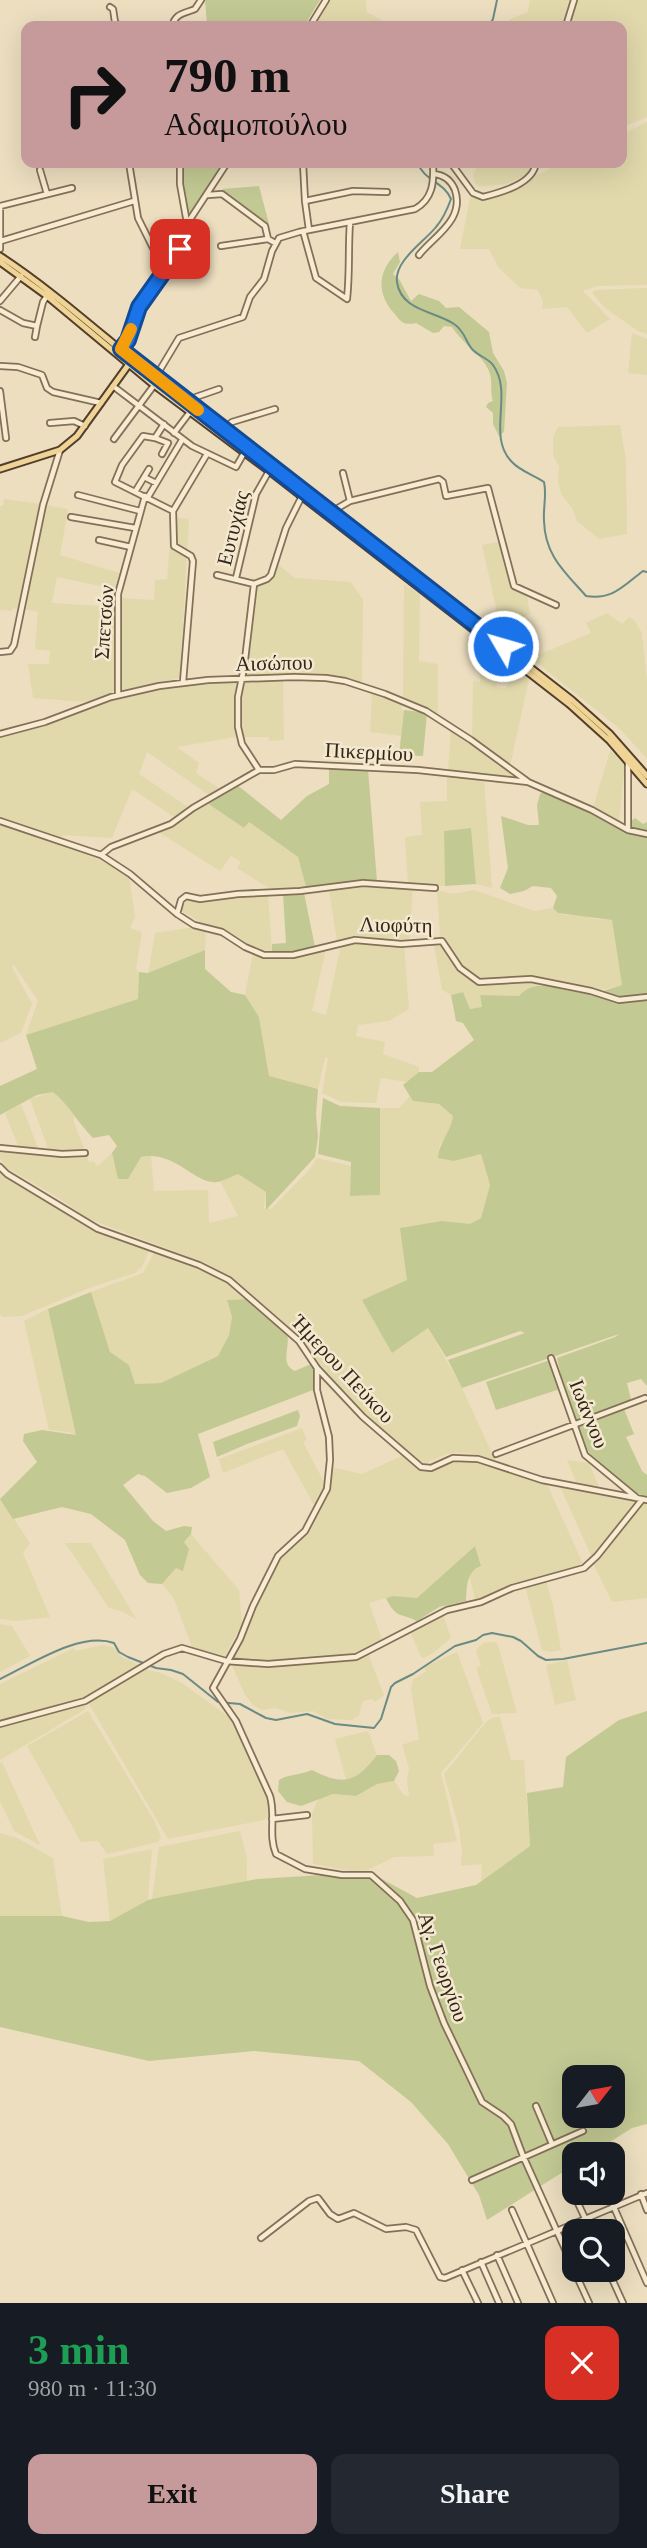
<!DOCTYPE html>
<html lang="en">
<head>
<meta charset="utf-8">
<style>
	:root { --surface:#171b24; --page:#242831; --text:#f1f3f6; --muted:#9ea1a6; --accent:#c6999a }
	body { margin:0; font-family:Georgia,serif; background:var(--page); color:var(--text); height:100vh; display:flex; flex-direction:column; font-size:26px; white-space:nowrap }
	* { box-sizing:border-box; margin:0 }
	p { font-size:23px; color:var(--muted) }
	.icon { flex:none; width:38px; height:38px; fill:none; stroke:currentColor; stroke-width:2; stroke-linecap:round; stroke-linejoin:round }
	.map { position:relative; height:2303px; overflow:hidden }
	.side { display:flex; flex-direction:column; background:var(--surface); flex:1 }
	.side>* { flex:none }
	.guide { position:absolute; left:21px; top:21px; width:606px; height:147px; border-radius:14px; box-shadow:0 7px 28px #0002; background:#c6999a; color:#111; overflow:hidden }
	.needle { width:46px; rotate:59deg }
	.fabs { position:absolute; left:562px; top:2065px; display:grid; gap:14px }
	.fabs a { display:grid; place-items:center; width:63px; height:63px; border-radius:14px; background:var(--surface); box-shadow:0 7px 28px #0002; font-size:35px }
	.pin { position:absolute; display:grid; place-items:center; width:60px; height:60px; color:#fff; margin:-30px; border-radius:14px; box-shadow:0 4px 10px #0006 }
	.me { position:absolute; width:77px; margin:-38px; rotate:308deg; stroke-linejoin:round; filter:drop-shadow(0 0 5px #0008) }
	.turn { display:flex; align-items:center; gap:24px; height:147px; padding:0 28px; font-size:32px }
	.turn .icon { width:91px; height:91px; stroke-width:2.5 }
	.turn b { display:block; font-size:49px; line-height:60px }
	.round { display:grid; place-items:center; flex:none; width:74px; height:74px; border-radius:14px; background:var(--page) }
	.headline { display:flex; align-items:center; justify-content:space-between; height:119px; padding:0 28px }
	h1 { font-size:42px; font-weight:700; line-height:52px; color:#1e9e55 }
	.button { display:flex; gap:14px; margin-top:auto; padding:14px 28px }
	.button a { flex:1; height:80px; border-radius:14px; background:var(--accent); color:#111; font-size:28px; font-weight:700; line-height:80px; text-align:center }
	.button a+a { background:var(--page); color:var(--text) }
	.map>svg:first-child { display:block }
	.farmland { fill:#e1d9ac }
	.green { fill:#c3c993; fill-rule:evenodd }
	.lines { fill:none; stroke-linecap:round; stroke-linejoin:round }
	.stream { stroke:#6a8b83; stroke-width:2 }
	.minor-casing { stroke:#846f58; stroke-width:8 }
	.major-casing { stroke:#513e2c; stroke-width:9 }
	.minor { stroke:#f7ecd1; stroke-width:4.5 }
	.major { stroke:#efd496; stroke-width:5 }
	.route-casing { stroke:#114b97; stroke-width:18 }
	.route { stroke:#1a73e8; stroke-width:12 }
	.slow { stroke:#f59e0b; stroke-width:12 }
	.labels { text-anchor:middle; stroke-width:5; stroke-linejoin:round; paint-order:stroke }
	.street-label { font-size:21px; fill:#33271c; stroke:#f4e9ce }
</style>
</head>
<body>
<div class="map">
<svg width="647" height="2303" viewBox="0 0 647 2303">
	<rect width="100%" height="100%" fill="#ecdebf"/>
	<path class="farmland" d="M329 0H366L367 12 384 22V26H313Z
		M530 0H570L562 26H504L510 19 528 12Z
		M575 0H647V117L621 128V26H567Z
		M647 122V285L598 286 583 291 610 319 587 333 567 307 542 309 543 302 538 290 520 288 498 267 489 249H460L470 197 484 199 491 197 562 163H621V135Z
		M472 163H533L528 173 522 177 506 184 479 187 475 183 473 175 476 170Z
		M647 288V334L638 331 605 308 592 293 595 290Z
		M632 333 647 339V375L628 373Z
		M620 425 626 460 627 534 599 539 577 521 572 508 561 494 558 481 559 467 553 455V437L558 427Z
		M4 499 40 504 19 609 13 608 12 611 0 610V506H3Z
		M44 505 68 509 60 555 119 573 115 589 57 577 52 603 114 607V690L113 693 83 702 33 698 28 664H49L50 651 35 649 38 612 23 609Z
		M172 517 189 519 180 678 122 690 120 688 119 598 154 600 155 580 167 579Z
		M502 541 513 588 527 597 530 614 500 626 482 545Z
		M276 563 295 578 351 582 363 600 362 683 338 677 302 674 244 677 255 587 271 579Z
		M404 584 420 595 419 661 438 664V714L403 697Z
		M607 613 622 624 629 617 634 620 642 633 647 680V759L620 729 531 658 591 633 586 623Z
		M488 643 503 654 496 687 506 689 511 661 530 675 510 766 472 737 473 681 480 682 481 652Z
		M283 678 284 740 269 741V737H240V697L242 681Z
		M209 681H237L236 737 177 747 199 763 196 773 220 789 209 795 147 752 139 774 188 807 174 817 132 789 112 838 63 835 61 841 99 856 102 861 106 864 111 863 129 875 135 917 130 928 142 932 136 969 139 972 138 999 26 1035 38 1001 14 965 12 967 32 1004 21 1033 0 1043V736L121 695 163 686Z
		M372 692 402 702 401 709 404 710 401 736 370 732Z
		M451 728 519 777 448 771Z
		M610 751 619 755 625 764 619 821 593 808Z
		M447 776 484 778 492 888 476 884 471 828 444 831 445 886 408 884 405 837 422 835 420 802 447 801Z
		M207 803 244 828 249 822 298 857 306 887 269 888 237 868 241 862 231 856 220 871 157 831Z
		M365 885 413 888 409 942 354 936 337 941 329 890Z
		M437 890 453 894 474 890 534 911 553 908 558 913 565 915 578 914 594 919 612 920 622 985 588 993 539 985 519 996 480 995 482 1007 470 1009 463 992 451 995 442 990 433 940 440 939Z
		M268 894 272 951 256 949 227 930 204 924 181 911 182 901 185 898Z
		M195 927 206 930 205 950 148 974 155 933Z
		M355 941 404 945 409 1009 389 1021 358 1025 356 1036 385 1042 383 1054 419 1067V1072L408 1082 381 1078 376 1103 341 1102 322 1093 328 1058H325L318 1089 269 1076 259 1017 245 995 253 953 275 957H294L326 949 312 1011 326 1015 341 945Z
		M53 1092 67 1104 75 1118 73 1119 89 1162 93 1161 98 1166 112 1153 114 1165 151 1155 154 1191 208 1190 209 1223 238 1216 220 1181 238 1174 266 1192 264 1208 271 1209 309 1170 317 1158 351 1166 350 1196 379 1195 380 1108H399L410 1096 413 1101 439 1104 453 1116 452 1127 439 1147 454 1161 481 1154 490 1185 481 1218 470 1225 442 1221 407 1280 362 1300 428 1328 462 1388 495 1460 471 1453H457L446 1454 426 1463 418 1461 369 1419 326 1372 303 1339 239 1283 208 1264 89 1219 54 1195 5 1167 0 1158V1150L20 1151 5 1113 21 1104 40 1153 50 1154 30 1099Z
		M0 1171 91 1227 150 1249 142 1267 135 1273 92 1287 22 1316 3 1317 0 1314Z
		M155 1251 201 1267 228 1282 249 1299 227 1300 232 1317 229 1335 218 1356 161 1383 135 1384 129 1365 110 1352 91 1292 143 1273Z
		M48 1309 76 1435 69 1432 49 1430 24 1321Z
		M302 1428 307 1440 303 1442 326 1486 314 1505 283 1449 223 1473 219 1459Z
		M404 1455 420 1469 425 1470 451 1460H478L546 1482 583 1564 568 1571 510 1586 487 1597 475 1599 469 1575 481 1566 475 1546 417 1598 393 1596 369 1603 382 1639 353 1653 269 1661 231 1657 279 1557 310 1527 327 1493 331 1467 362 1474Z
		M567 1460 589 1463 600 1489 577 1484Z
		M559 1484 635 1502 592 1558Z
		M0 1498 30 1543 23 1553 50 1617 17 1621 0 1619Z
		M645 1503H647V1598L612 1602 593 1564 636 1508Z
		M191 1534 239 1590 242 1623 225 1656 192 1647 174 1599 162 1584 176 1568 184 1542Z
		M65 1543H91L136 1619 121 1611 109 1608Z
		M546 1581 553 1605 561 1650 551 1652 542 1650 525 1586Z
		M443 1614 451 1638 433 1653 424 1658 421 1657 410 1631Z
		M0 1624 12 1626 30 1656 0 1672Z
		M496 1642 498 1645 517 1713 492 1714 476 1668 481 1666 476 1650 483 1643Z
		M103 1645 115 1648 122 1657 139 1665 84 1697 0 1721V1684L74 1648 76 1651Z
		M367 1651 384 1695 375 1702 372 1699 363 1701 359 1715 352 1720 327 1719 313 1711 291 1713 275 1708 262 1710 254 1706 245 1695 231 1663 338 1660Z
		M457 1652 483 1723 441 1773 457 1841 433 1844 434 1856 394 1857 368 1870 351 1871 313 1864 312 1814 318 1799 333 1794 356 1796 377 1784 394 1781 404 1795 409 1796 407 1779 409 1768 402 1745 419 1739 411 1689 413 1679 426 1672 424 1667Z
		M567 1660 576 1700 555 1705 546 1665Z
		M144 1669 161 1673 182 1683 229 1717 253 1759 269 1797 270 1811 268 1817 264 1820 168 1839 88 1702Z
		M85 1703 86 1707 84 1710 0 1760V1725Z
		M88 1711 154 1820 161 1837 158 1842 107 1854 98 1841 81 1842 27 1746Z
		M494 1717H500L511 1760H524L530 1846 481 1881 482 1864 461 1866 462 1852 459 1828 444 1774 487 1721Z
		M368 1731 377 1755 367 1769 354 1778 346 1780 335 1739Z
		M2 1762 40 1845 14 1831 0 1801V1763Z
		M240 1831 247 1858V1881L152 1899 159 1847Z
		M0 1833 17 1838 53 1858 62 1916H0Z
		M152 1849 148 1900 110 1921 103 1859Z"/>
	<path class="green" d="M205 0H320L304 26H207Z
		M182 163H222L191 213 187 211Z
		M259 186 269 224 222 189Z
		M398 252 400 262 393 274 399 279 411 301 419 294 439 301 446 308 459 307 489 332 493 353 504 371 507 383 504 432 499 436 493 424V413L486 407 488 403 493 401C489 390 494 380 488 369 482 355 462 343 452 327L444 326 439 332 433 333 416 323C402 326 401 321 393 312 376 292 378 270 398 252Z
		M404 710 427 713 423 756 399 755Z
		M329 767 368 770 377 881 306 887 298 857 249 822 244 828 207 803 237 785 281 820 307 796 329 784Z
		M544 792 579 806 628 832 630 822 635 818 643 824 647 822V1386L641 1379 627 1383 631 1400 622 1404 634 1434 626 1437 642 1471 647 1475V1496C637 1496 627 1486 619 1480 611 1474 601 1467 594 1459 578 1440 562 1383 557 1358L615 1337 619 1334 462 1388 448 1360 525 1333 520 1331 446 1357 428 1328 392 1353 362 1300 407 1280 400 1228 442 1221 470 1224 481 1218 490 1185 481 1154 454 1161 438 1158C439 1142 451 1132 453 1116L439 1104 413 1101 403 1085 419 1072H432L474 1040 463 1023 456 1021 451 995 463 992 470 1009 482 1007 480 995 519 996C539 974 564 995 589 993 600 993 612 988 622 985L612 920 558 913 553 908 557 896 551 888 533 886 524 891 510 894 500 888 508 868 501 816 528 825H539L537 805 540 794Z
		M471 828 476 884 445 886 444 831Z
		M304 893 315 947 300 951H272V944L286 943 283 894Z
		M205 950V969L231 992 245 995 259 1017 269 1076 318 1089 316 1114 318 1137 315 1157 266 1210V1192L238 1174C232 1176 224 1181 217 1182 195 1185 175 1150 141 1157L128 1179H118L112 1153 117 1146 109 1135 93 1138C78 1123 69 1105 53 1092L37 1095 0 1115V1086L37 1069 26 1035 138 999 139 972 148 973Z
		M323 1098 340 1106 380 1108V1195L350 1196 351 1162 318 1154Z
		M91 1292 110 1352 129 1365 135 1384 161 1383 218 1356 229 1335 232 1317 227 1300 249 1299C259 1307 279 1320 285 1329 294 1344 277 1363 295 1371L313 1363 316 1368 313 1390 198 1434 210 1477 191 1488 167 1493 145 1476 138 1474 123 1485 153 1521 166 1531 184 1526 192 1527 191 1534 184 1542 189 1549 183 1571 176 1568 162 1584 148 1583 140 1575 125 1540 91 1514 62 1507 13 1519 0 1499 37 1462 23 1441 24 1434 42 1430 76 1435 48 1309Z
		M550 1360 560 1389 496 1410 486 1382Z
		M298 1410 300 1416 297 1426 247 1444 217 1457 213 1442Z
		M475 1546 481 1566C466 1572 467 1586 466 1601L439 1607 417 1621C401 1613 396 1619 386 1598L393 1596 417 1598Z
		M647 1711V2124L632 2128 591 2154H574V2165L487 2220 479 2195 448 2144 411 2102 359 2061 254 2051 149 2061 0 2027V1916H62L89 1922 110 1921 148 1900 161 1897 258 1879 369 1872 417 1898 476 1885 530 1846 527 1793 563 1787 566 1757 619 1720ZM574 2077H612V2116H574Z
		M377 1755H389L396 1761 399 1771 394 1781 377 1784 356 1796 333 1794 301 1806 287 1802 278 1791 279 1780C289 1774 301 1775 312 1770 343 1786 356 1783 377 1755Z"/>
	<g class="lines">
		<path class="stream" d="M489 26 493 19 497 0
			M418 163C423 180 444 182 451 199 447 210 443 219 436 227 424 242 394 261 397 282 401 311 435 311 454 324 465 331 465 341 472 349 478 356 488 358 493 365 514 394 486 436 512 462 520 471 534 475 544 482 547 495 543 507 544 521 545 556 565 572 586 596 613 600 623 586 643 571L647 572
			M0 1679C30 1665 80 1631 114 1643L119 1652 128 1657 156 1668 171 1670 183 1674 218 1702 240 1704 266 1718 276 1720 307 1714 335 1724 374 1728 381 1719 391 1687 395 1683 413 1674 455 1646 476 1640 483 1635 492 1633 513 1637 521 1641 538 1656 546 1660 563 1659 647 1643"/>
		<g class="minor-casing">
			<path id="minor" d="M110 7 113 9 115 22 119 26
				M172 26C176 13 183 14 195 9L201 0
				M310 26 326 0
				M566 26 574 0
				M129 163 138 218 164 270
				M180 163V184L187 223
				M303 163 305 201 309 230
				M451 163 473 193 483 197C502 192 533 184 536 163
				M40 170 47 194
				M208 195 222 194 265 226 268 239 275 243
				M305 201 353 191 387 192
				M0 206 72 188
				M0 206V249
				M303 231 316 278 347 299C350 272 348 249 350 222
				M1 241 134 201
				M221 246 268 239
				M419 255C434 236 465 220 455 190 451 180 444 175 434 174
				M0 301 21 276
				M0 310 23 323 37 326 43 302 47 296
				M35 337 37 326
				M119 352 128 339 140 305 178 252 187 224 227 163
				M0 366 18 367 42 375 47 388 53 392 101 403
				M152 383 179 338 243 317 250 297 264 279 272 251 279 238 299 232 415 209C433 199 434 182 433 163
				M113 386 192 446 236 467 244 453
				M0 391 6 438
				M190 404 196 397 219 389
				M50 423 74 421 85 426
				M164 424 155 438 143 436 122 465 115 482 173 511
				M222 431 232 422 275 409
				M174 433 190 412
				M155 438 168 443 162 454
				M114 439 158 380
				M343 473 350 501
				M144 477 156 483
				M135 492 149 469
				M78 495 140 511
				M148 497 182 440
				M173 511 174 546 191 556 193 561 183 682
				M173 511 207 454
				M331 512 350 501 439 479 443 482 446 496 488 488 514 586 556 605
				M71 517 135 528
				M99 540 131 547
				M217 575 254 584
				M236 578 256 494 269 471
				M254 584 244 668 238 697V727L242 744 259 770
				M254 584 267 579 271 575 286 528 302 496
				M0 652 10 651 14 645 43 505 60 450
				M118 695V594L145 496
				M0 734 45 722 111 697 159 686 208 680 294 677 326 678 345 681 385 694 426 711 471 740 527 781
				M0 821 101 855 130 874 177 914 181 900 186 896 200 899 238 894 300 891 363 883 435 888
				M628 829V761
				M101 855 111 847 171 824 193 808 259 770H274L295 764 418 770 528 782 592 810 628 830 647 834
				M177 914 194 925 222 932 245 947 264 955H293L355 940 401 944 442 941 460 968 479 982 531 979 591 991 619 1000 647 997
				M0 1148 62 1154 85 1153
				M0 1167 7 1174 98 1229 199 1265 229 1280 299 1341 317 1368 363 1417 421 1467 431 1468 453 1458 478 1459 542 1480 647 1500
				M551 1358 585 1455 637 1498
				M317 1368V1390L329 1437 330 1460 327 1489 305 1531 278 1556 253 1606 240 1639 213 1688 236 1721 270 1796C276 1816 268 1835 276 1854L305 1869 342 1875H371L400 1901 413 1920 430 1986 444 2023 482 2102 503 2116 511 2124 523 2156 574 2269
				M496 1454 645 1398
				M0 1724 85 1701 164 1654 182 1648 226 1661 268 1664 356 1657 447 1610 481 1602 512 1588 584 1568 597 1556 641 1501
				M272 1819 307 1815
				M536 2106 552 2144
				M472 2180 583 2131
				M569 2184 591 2231
				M641 2194 647 2210
				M613 2205 647 2283
				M512 2210 553 2303
				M261 2238 309 2201 318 2198 330 2214 338 2219 354 2213 386 2229 406 2227 416 2230 440 2277 445 2278 647 2193
				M497 2255 518 2303
				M481 2262 499 2303
				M462 2270 478 2303
				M574 2270 589 2303
				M608 2270 623 2303"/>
		</g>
		<g class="major-casing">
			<path id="major" d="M0 256C61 296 113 346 171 390 305 492 439 596 572 700L609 733 647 776
				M0 262 47 296 154 385 269 471 569 704 610 741 647 784
				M0 469 60 450 77 436 129 364"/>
		</g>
		<use href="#minor" class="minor"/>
		<use href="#major" class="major"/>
	</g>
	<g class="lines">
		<g class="route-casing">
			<path id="route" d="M180 249 139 307 128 340 121 349 503 646"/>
		</g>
		<use href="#route" class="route"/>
		<path class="slow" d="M131 329 121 349 198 410"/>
	</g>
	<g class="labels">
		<g class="street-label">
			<text transform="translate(233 528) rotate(-76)" y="7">Ευτυχίας</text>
			<text transform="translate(104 622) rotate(-86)" y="7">Σπετσών</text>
			<text transform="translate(274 663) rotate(-1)" y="7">Αισώπου</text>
			<text transform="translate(369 752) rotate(3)" y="7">Πικερμίου</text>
			<text transform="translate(396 925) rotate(1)" y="7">Λιοφύτη</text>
			<text transform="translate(343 1369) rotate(47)" y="7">Ήμερου Πεύκου</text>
			<text transform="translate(589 1414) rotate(68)" y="7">Ιωάννου</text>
			<text transform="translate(443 1967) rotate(71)" y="7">Αγ. Γεωργίου</text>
		</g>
	</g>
</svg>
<div class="fabs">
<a><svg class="needle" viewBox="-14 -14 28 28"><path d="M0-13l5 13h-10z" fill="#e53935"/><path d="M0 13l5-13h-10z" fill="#9ea1a6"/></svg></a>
<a><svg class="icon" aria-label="sound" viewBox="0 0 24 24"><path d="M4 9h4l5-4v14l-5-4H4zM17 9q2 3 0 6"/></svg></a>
<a><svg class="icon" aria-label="search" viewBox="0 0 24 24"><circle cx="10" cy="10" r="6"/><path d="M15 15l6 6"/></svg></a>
</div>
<div class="pin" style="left:180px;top:249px;background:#d93025"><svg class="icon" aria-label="arrive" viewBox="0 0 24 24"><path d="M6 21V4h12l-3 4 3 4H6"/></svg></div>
<svg class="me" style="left:503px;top:646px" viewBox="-20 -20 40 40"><circle r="17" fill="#1a73e8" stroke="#fff" stroke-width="3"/><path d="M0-11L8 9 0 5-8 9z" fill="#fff"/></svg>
<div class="guide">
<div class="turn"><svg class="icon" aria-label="right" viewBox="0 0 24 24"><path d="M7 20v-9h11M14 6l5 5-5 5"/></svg><div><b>790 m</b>Αδαμοπούλου</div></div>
</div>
</div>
<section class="side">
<div class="headline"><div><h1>3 min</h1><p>980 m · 11:30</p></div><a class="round" style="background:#d93025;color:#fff"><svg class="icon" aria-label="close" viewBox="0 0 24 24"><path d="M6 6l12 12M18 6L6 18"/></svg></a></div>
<div class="button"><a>Exit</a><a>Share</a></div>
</section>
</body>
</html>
